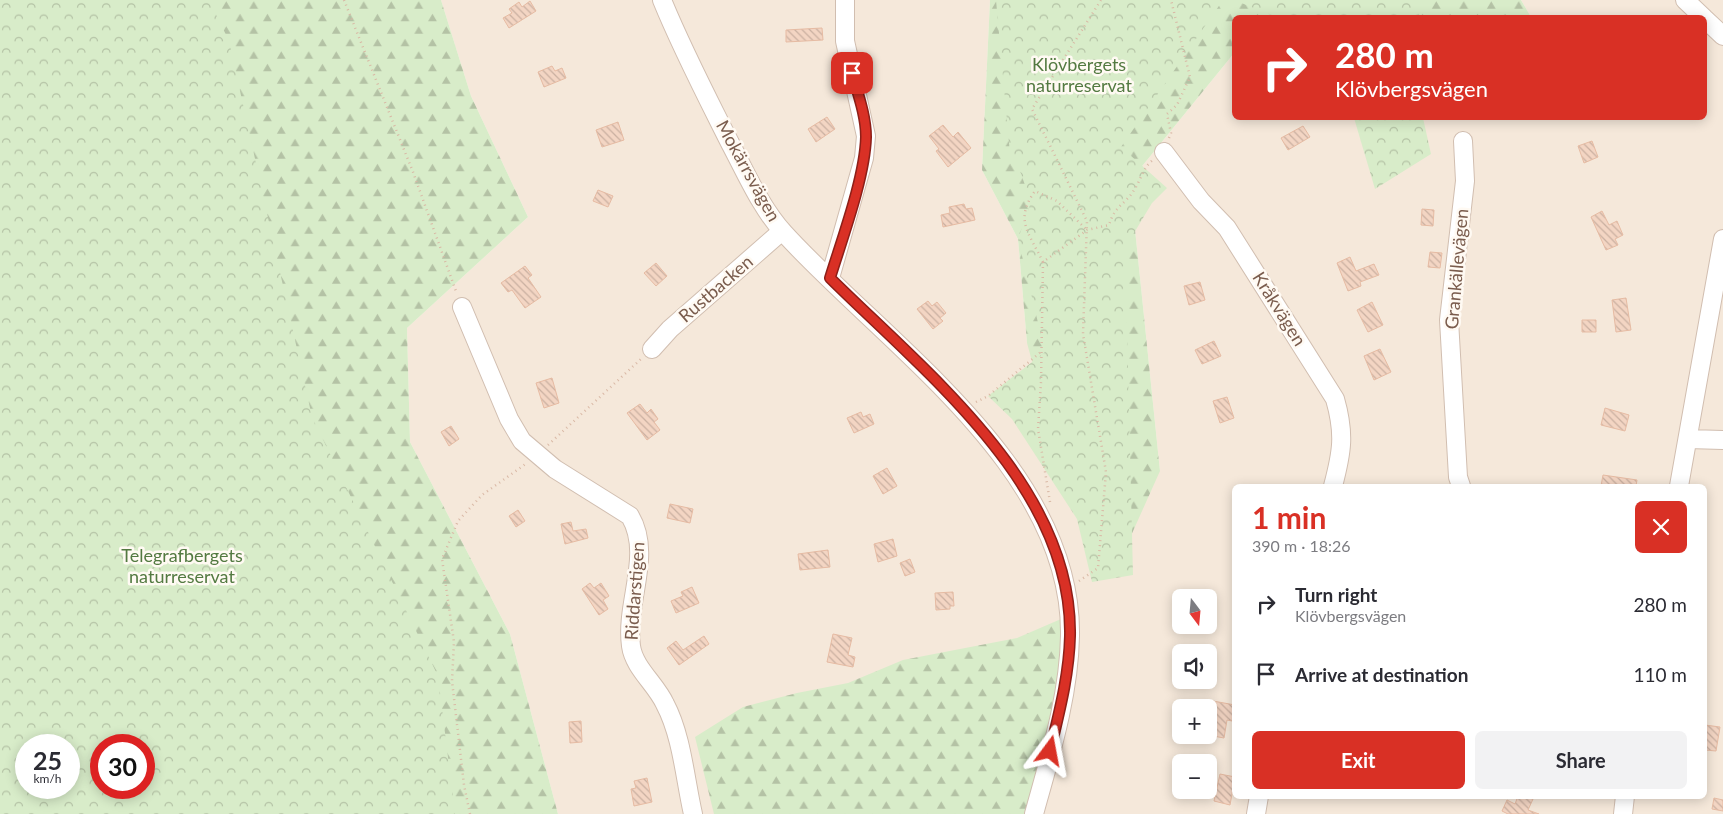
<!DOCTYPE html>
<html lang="en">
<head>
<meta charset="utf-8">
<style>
	:root { --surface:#fff; --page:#f2f2f3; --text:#2b2b33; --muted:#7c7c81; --accent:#d93025 }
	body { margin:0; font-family:Lato,sans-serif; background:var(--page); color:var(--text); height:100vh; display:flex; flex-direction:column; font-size:19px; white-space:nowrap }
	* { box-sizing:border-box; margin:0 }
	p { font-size:16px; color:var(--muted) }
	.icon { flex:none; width:28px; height:28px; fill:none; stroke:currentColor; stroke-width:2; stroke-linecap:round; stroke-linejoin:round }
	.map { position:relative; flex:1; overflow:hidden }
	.panel { position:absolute; left:1232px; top:484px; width:475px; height:315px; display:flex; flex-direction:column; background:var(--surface); border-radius:8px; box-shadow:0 2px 12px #0003 }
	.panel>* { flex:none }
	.top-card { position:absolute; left:1232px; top:15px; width:475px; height:105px; border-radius:8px; box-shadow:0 2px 12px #0003; background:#d93025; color:#fff; overflow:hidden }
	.needle { width:32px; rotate:164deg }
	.tools { position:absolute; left:1172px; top:589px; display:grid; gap:10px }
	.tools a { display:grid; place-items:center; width:45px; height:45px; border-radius:8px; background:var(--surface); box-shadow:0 2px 12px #0003; font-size:25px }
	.speed { position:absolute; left:15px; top:734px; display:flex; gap:10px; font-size:25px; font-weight:700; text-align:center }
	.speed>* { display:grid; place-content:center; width:65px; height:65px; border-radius:50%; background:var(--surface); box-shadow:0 2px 12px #0003; line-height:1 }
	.speed small { font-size:12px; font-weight:400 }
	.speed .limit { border:8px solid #d22; background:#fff; color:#111 }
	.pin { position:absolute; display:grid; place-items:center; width:42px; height:42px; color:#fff; margin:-21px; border-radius:10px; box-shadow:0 2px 8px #0006 }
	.me { position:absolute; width:55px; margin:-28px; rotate:13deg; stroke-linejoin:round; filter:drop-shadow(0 0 4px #0008) }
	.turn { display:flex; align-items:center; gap:18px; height:105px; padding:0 20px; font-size:22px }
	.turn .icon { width:65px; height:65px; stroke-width:2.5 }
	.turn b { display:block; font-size:35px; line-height:42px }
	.round { display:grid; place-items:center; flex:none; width:52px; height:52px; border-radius:8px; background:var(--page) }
	.overview { display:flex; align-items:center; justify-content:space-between; height:85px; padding:0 20px }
	h1 { font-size:30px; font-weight:700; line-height:38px; color:var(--accent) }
	.button { display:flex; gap:10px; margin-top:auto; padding:10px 20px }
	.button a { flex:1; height:58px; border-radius:8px; background:var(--accent); color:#fff; font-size:20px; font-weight:700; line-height:58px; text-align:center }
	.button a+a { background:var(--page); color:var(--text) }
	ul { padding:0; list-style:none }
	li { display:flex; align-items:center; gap:15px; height:70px; padding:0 20px }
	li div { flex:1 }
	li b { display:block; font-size:19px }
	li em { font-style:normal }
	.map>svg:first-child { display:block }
	.residential { fill:#f5e8da; fill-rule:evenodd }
	.forest { fill:url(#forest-firs); fill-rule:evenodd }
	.park { fill:url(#park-crowns); fill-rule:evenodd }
	.building { fill:url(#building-back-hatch); stroke:#e6bba3 }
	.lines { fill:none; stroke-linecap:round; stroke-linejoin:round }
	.minor-casing { stroke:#d1beb0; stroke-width:20 }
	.path { stroke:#d9b8a5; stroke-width:2.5; stroke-dasharray:1 4; stroke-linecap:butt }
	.minor { stroke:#fff; stroke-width:18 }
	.route-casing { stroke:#8d1f18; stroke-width:12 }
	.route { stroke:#d93025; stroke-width:9 }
	.labels { text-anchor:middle; stroke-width:5; stroke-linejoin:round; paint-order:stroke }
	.park-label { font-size:18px; fill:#537a41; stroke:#fffaf3 }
	.street-label { font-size:18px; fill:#7a5c4d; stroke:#fffaf3 }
</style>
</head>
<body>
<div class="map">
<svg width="1723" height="814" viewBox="0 0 1723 814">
	<defs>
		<pattern id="forest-firs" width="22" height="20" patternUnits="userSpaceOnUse" patternTransform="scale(1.25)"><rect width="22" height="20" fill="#d8ecc9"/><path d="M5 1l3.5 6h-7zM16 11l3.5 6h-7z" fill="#b4c2a5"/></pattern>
		<pattern id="park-crowns" width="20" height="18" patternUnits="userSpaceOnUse" patternTransform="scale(1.25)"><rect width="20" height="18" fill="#d8ecc9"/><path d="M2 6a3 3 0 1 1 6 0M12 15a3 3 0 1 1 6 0" fill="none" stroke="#b4c2a5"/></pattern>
		<pattern id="building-back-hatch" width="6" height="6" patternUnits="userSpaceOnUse" patternTransform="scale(1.25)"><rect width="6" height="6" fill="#f3d5c3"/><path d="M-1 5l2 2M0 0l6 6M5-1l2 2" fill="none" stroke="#cab0a1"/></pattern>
	</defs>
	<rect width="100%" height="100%" fill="#fdf6ec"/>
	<path class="residential" d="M441 0H990L982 170 1018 239 1027 343 1160 471 1130 181 1235 52V118H1705V18L1531 17 1521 0H1723V814H558L510 634 410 442 407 328 528 217 471 96ZM1235 486H1705V796H1235ZM1181 598H1209V625H1181ZM1181 652H1209V680H1181ZM1181 708H1209V735H1181ZM1181 762H1209V790H1181Z"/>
	<path class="forest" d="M0 0H441L471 96 528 217 407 328 410 442 510 634 558 814H0ZM26 745H69V788H26ZM101 745H144V788H101Z
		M990 0H1286L1268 17 1235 18V52L1130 181 1160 471 1112 578 1052 435 1027 343 1018 239 982 170Z
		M1350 0H1521L1531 17H1377Z
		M1061 619 1063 680 1026 814H714L695 737 743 707 797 693 848 683 903 660 1017 638Z"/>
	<path class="park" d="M0 0H209L229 41 312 417 438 676 455 814H0ZM26 745H69V788H26ZM101 745H144V788H101Z
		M996 0H1223L1121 147 1167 188 1152 203 1125 248 1133 575 1092 582 1077 519 1012 419 988 396 1045 352 1018 239 1031 202 1020 171 1011 165Z
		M1234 0H1420L1419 17H1276Z
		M1354 118H1423L1431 154 1375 189Z"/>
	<path class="building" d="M530 1 536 11 509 28 503 18 512 13 509 9 519 2 522 7Z
		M822 28 823 40 786 42V30Z
		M552 66 555 71 562 68 566 78 544 87 538 72Z
		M827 117 835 129 816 142 808 129Z
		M618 122 624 140 602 147 596 130Z
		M943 125 953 137 958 132 971 148 948 167 936 151 939 149 929 136Z
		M1303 126 1310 137 1288 150 1281 138Z
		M1592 141 1598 157 1584 163 1578 146Z
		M598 190 613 196 608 207 593 201Z
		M964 204 966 209 972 208 975 220 943 227 941 215 950 213 949 207Z
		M1422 209 1434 210 1433 226 1421 225Z
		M1602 211 1609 225 1617 221 1623 235 1615 239 1618 245 1606 250 1591 217Z
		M1430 252 1442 253 1440 268 1428 267Z
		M1350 257 1356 271 1374 264 1379 275 1360 282 1361 286 1348 291 1337 263Z
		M656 263 667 276 656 286 644 273Z
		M525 266 532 275 528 278 541 297 525 308 512 290 508 292 501 283Z
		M1200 282 1205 300 1189 305 1184 286Z
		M1626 298 1631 330 1616 332 1612 300Z
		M928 301 932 306 937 302 946 313 940 318 943 321 933 329 917 309Z
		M1372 302 1383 325 1368 332 1357 310Z
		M1582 320H1596V332H1582Z
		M1214 341 1221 356 1202 364 1195 350Z
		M1380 349 1391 372 1374 380 1364 356Z
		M552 378 559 403 544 408 536 383Z
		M1227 397 1234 418 1220 423 1213 401Z
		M640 404 647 413 651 409 658 419 654 422 660 430 647 440 627 413Z
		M1605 408 1629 415 1625 431 1601 425Z
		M861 412 863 417 870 414 874 424 854 433 847 418Z
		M451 426 459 439 449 446 441 432Z
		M887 468 897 486 883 494 873 476Z
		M1603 475 1637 480 1636 486H1601Z
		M670 504 693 509 690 523 667 518Z
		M518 510 525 521 516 527 509 516Z
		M571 522 573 531 586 529 588 538 565 544 561 524Z
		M893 539 897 556 878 562 874 544Z
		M828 550 830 567 800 570 798 554Z
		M910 559 915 572 905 576 900 563Z
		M590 583 594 588 601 583 609 596 603 600 608 609 599 615 582 589Z
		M692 587 699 603 676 613 671 601 683 596 681 592Z
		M953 592 954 606H950V609L936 610 935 593Z
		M833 634 852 638 848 655 855 657 853 667 827 662Z
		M704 636 709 644 679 665 667 648 676 641 683 650Z
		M1213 701 1235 705 1232 721 1227 720 1224 738 1213 736 1216 718 1210 717Z
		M581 721 582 742 570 743 569 722Z
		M1705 725 1720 727 1716 751 1705 750Z
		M1220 774 1235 777 1230 805 1214 801Z
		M647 778 652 802 634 806 631 789 636 788 634 781Z
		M1518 796 1533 799 1528 810 1539 814H1508L1502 811 1507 800 1515 804Z
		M1714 798 1723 800V811L1712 809Z"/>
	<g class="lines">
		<g class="minor-casing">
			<path id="minor" d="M662 0C682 49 706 95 730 143 746 173 761 208 784 233 886 345 1073 468 1070 636 1069 696 1050 756 1034 814
				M1685 0 1704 18
				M1705 19 1723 36
				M1164 152 1201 201 1227 228 1335 399C1345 434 1342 452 1333 486
				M830 278 864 158 866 136 845 41V0
				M462 307 509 419 522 441 555 469 630 516C653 555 625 602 631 646 634 668 656 684 665 704 682 736 685 779 693 814
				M652 349 670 329 782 231
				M1688 439 1723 440
				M1461 486 1458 477 1449 320 1465 181 1463 141
				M1679 486 1723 239
				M1256 814 1259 796
				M1623 814 1625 796"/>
		</g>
		<path class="path" d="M344 0 413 172 457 294
			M1169 138 1171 133 1167 114 1177 105 1190 77 1171 0
			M1043 262C1029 233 1014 220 1035 191L1057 201 1087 230
			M976 402 988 396 1042 351
			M548 445 641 359
			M1050 502 1038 429 1041 382 1043 262 1087 230 1109 225C1115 205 1125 205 1134 190 1141 180 1143 167 1153 160
			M1079 581 1098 568 1106 472 1083 334 1087 221 1032 109 1101 0
			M470 814 464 785 452 681 454 642 442 559 458 521 482 495 527 463"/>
		<use href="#minor" class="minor"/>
	</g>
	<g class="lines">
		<g class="route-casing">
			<path id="route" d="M852 73C858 94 866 116 866 137 865 177 842 239 830 278 926 373 1073 487 1070 636 1069 676 1059 713 1050 751"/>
		</g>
		<use href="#route" class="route"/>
	</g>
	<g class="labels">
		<g class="park-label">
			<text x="1079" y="71">Klövbergets<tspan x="1079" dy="21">naturreservat</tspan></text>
			<text x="182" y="562">Telegrafbergets<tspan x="182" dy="21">naturreservat</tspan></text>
		</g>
		<g class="street-label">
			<text transform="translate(748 171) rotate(61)" y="6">Mokärrsvägen</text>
			<text transform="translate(1457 269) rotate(-85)" y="6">Grankällevägen</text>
			<text transform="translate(716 289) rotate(-41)" y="6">Rustbacken</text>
			<text transform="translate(1279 309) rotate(58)" y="6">Kråkvägen</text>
			<text transform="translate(635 591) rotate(-86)" y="6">Riddarstigen</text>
		</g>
	</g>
</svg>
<div class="tools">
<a><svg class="needle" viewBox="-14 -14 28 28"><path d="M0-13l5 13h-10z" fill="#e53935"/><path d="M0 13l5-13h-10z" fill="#7c7c81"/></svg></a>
<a><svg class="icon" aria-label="sound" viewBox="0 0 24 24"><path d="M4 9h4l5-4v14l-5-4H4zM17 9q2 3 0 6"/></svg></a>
<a>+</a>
<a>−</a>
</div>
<div class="speed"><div>25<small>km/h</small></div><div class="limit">30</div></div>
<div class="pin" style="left:852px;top:73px;background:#d93025"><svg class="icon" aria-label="arrive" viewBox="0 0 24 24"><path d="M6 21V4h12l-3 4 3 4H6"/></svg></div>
<svg class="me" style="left:1050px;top:751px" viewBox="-20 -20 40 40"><path d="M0-17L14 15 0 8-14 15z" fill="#d93025" stroke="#fff" stroke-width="4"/></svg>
<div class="top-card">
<div class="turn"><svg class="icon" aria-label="right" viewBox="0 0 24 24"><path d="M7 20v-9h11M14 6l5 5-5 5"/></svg><div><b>280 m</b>Klövbergsvägen</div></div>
</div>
<section class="panel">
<div class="overview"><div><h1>1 min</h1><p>390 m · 18:26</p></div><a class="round" style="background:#d93025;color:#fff"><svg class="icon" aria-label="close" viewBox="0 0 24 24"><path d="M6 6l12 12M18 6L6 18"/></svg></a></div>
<ul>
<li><svg class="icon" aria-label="right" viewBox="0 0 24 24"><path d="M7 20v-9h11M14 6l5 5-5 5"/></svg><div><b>Turn right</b><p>Klövbergsvägen</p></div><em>280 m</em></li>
<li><svg class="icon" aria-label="arrive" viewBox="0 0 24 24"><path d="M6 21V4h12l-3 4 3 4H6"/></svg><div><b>Arrive at destination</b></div><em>110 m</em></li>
</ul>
<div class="button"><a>Exit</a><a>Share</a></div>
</section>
</div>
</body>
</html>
